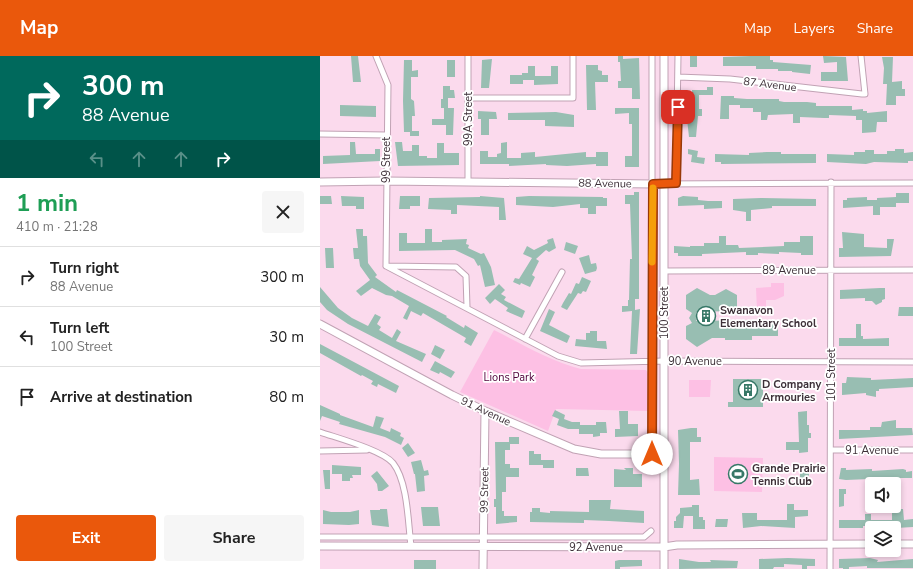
<!DOCTYPE html>
<html lang="en">
<head>
<meta charset="utf-8">
<style>
	:root { --surface:#fff; --page:#f6f6f6; --text:#222; --muted:#767676; --line:#e0e0e0; --accent:#ea580c }
	body { margin:0; font-family:"Nunito Sans",sans-serif; background:var(--page); color:var(--text); height:100vh; display:flex; flex-direction:column; font-size:15px; white-space:nowrap }
	* { box-sizing:border-box; margin:0 }
	p { font-size:13px; color:var(--muted) }
	.icon { flex:none; width:22px; height:22px; fill:none; stroke:currentColor; stroke-width:2; stroke-linecap:round; stroke-linejoin:round }
	.map { position:relative; flex:1; overflow:hidden }
	.sheet { display:flex; flex-direction:column; background:var(--surface); width:320px }
	.sheet>* { flex:none }
	.banner { background:#00695c; color:#fff; overflow:hidden }
	.fabs { position:absolute; left:545px; top:421px; display:grid; gap:8px }
	.fabs a { display:grid; place-items:center; width:36px; height:36px; border-radius:4px; background:var(--surface); box-shadow:0 2px 6px #0003; font-size:20px }
	.pin { position:absolute; display:grid; place-items:center; width:34px; height:34px; color:#fff; margin:-17px; border-radius:8px; box-shadow:0 2px 6px #0006 }
	.me { position:absolute; width:44px; margin:-22px; rotate:0deg; stroke-linejoin:round; filter:drop-shadow(0 0 3px #0008) }
	.turn { display:flex; align-items:center; gap:14px; height:84px; padding:0 16px; font-size:18px }
	.turn .icon { width:52px; height:52px; stroke-width:2.5 }
	.turn b { display:block; font-size:28px; line-height:34px }
	.lanes { display:flex; align-items:center; height:38px; padding:0 16px; background:#0003; justify-content:center; gap:20px; direction:ltr }
	.lanes .off { opacity:.35 }
	.round { display:grid; place-items:center; flex:none; width:42px; height:42px; border-radius:4px; background:var(--page) }
	.overview { display:flex; align-items:center; justify-content:space-between; height:68px; padding:0 16px }
	h1 { font-size:24px; font-weight:700; line-height:30px; color:#1e9e55 }
	.primary-button { display:flex; gap:8px; margin-top:auto; padding:8px 16px }
	.primary-button a { flex:1; height:46px; border-radius:4px; background:var(--accent); color:#fff; font-size:16px; font-weight:700; line-height:46px; text-align:center }
	.primary-button a+a { background:var(--page); color:var(--text) }
	ul { padding:0; list-style:none }
	li { display:flex; align-items:center; gap:12px; height:60px; padding:0 16px; border-top:1px solid var(--line) }
	li div { flex:1 }
	li b { display:block; font-size:15px }
	li em { font-style:normal }
	header { display:flex; align-items:center; gap:24px; box-sizing:border-box; height:56px; padding:0 20px; background:var(--accent); color:#fff }
	header strong { font-size:19px }
	nav { display:flex; gap:22px; margin-inline-start:auto; font-size:14px }
	main { display:flex; flex:1; min-height:0 }
	.map>svg:first-child { display:block }
	.park { fill:#fdc0e4 }
	.building { fill:#98beb2 }
	.lines { fill:none; stroke-linecap:round; stroke-linejoin:round }
	.street-casing { stroke:#c1a2b4; stroke-width:7 }
	.secondary-casing { stroke:#c1a2b4; stroke-width:9 }
	.street { stroke:#fff; stroke-width:5 }
	.secondary { stroke:#fff; stroke-width:7 }
	.route-casing { stroke:#983908; stroke-width:10 }
	.route { stroke:#ea580c; stroke-width:7 }
	.slow { stroke:#f59e0b; stroke-width:7 }
	.labels { text-anchor:middle; stroke-width:3.5; stroke-linejoin:round; paint-order:stroke }
	.street-label { font-size:11px; fill:#3d3038; stroke:#fff }
	.poi-label { font-size:11px; font-weight:bold; fill:#3d3038; stroke:#fff; text-anchor:start }
	.park-label { font-size:11px; fill:#4e0139; stroke:#fff }
</style>
</head>
<body>
<header>
<strong>Map</strong>
<nav><a>Map</a><a>Layers</a><a>Share</a></nav>
</header>
<main>
<section class="sheet">
<div class="banner">
<div class="turn"><svg class="icon" aria-label="right" viewBox="0 0 24 24"><path d="M7 20v-9h11M14 6l5 5-5 5"/></svg><div><b>300 m</b>88 Avenue</div></div>
<div class="lanes"><svg class="icon off" aria-label="left" viewBox="0 0 24 24"><path d="M17 20v-9H6M10 6l-5 5 5 5"/></svg><svg class="icon off" aria-label="ahead" viewBox="0 0 24 24"><path d="M12 20V5M6 11l6-6 6 6"/></svg><svg class="icon off" aria-label="ahead" viewBox="0 0 24 24"><path d="M12 20V5M6 11l6-6 6 6"/></svg><svg class="icon" aria-label="right" viewBox="0 0 24 24"><path d="M7 20v-9h11M14 6l5 5-5 5"/></svg></div>
</div>
<div class="overview"><div><h1>1 min</h1><p>410 m · 21:28</p></div><a class="round"><svg class="icon" aria-label="close" viewBox="0 0 24 24"><path d="M6 6l12 12M18 6L6 18"/></svg></a></div>
<ul>
<li><svg class="icon" aria-label="right" viewBox="0 0 24 24"><path d="M7 20v-9h11M14 6l5 5-5 5"/></svg><div><b>Turn right</b><p>88 Avenue</p></div><em>300 m</em></li>
<li><svg class="icon" aria-label="left" viewBox="0 0 24 24"><path d="M17 20v-9H6M10 6l-5 5 5 5"/></svg><div><b>Turn left</b><p>100 Street</p></div><em>30 m</em></li>
<li><svg class="icon" aria-label="arrive" viewBox="0 0 24 24"><path d="M6 21V4h12l-3 4 3 4H6"/></svg><div><b>Arrive at destination</b></div><em>80 m</em></li>
</ul>
<div class="primary-button"><a>Exit</a><a>Share</a></div>
</section>
<div class="map">
<svg width="593" height="513" viewBox="0 0 593 513">
	<rect width="100%" height="100%" fill="#fbdaed"/>
	<path class="park" d="M451 227H464V240L455 244H446V255H437L436 232 451 231Z
		M174 274C202 288 230 305 261 313L326 314 328 317V355L236 353 228 375 140 336Z
		M369 324H391L390 341H369Z
		M394 401 443 402 442 436 394 435Z"/>
	<path class="building" d="M31 0H38L41 26H33Z
		M298 0H303V3L319 2 320 43H312V32H298V25H301L300 6H298Z
		M370 0H377V11H370Z
		M431 0H450V4H453V6L491 9 490 18 472 16V15H458V13H436V10H403V1Z
		M503 0 526 1 528 25H501V16H517V6L504 7Z
		M562 1H573L572 26 582 25V33H585V40H576V49H566L567 28H563L564 12Z
		M172 3 169 32H161L162 4Z
		M84 4H92V15L98 14V21H91V43L94 45 95 60H92V75H99V80H90V76H84L83 45Z
		M127 4H135V21H127Z
		M266 9H278V14L282 15V19H288V26H275L276 54H267Z
		M208 10H215V20H231V10H238V28L214 29V24H203V28H190V19H202V17H208Z
		M123 30H130V34H134L135 42H128V52H134L133 79H126V69H112V63H124V52H121V43H123Z
		M387 31H393V39H379V53H382V60H378L376 81H369L367 63H370L369 48 370 41H372V34H387Z
		M401 40H414V42L427 43H459V45L464 46H487L496 47V50H532V54L543 53V55H547V57L567 55V66H557L556 76 542 77V64H536V60L509 59V62H504L480 61V67H473V58L448 59 447 64H441V56H433V52H420V49H409V63H400Z
		M20 49 56 50V61L20 60Z
		M295 52H319V111H305V100H312V68H309V57L295 58Z
		M158 55 176 56 177 63H169V79H161V63H158Z
		M236 56 254 59V71L225 70V64H188V57Z
		M30 86H35L36 98H55V93H60V105L3 108V100L30 99Z
		M75 86H82L83 95H92V89H99V100H107V102H117V87H124V97H139V109L78 110Z
		M187 86V102H201V97L215 96V101L266 96V101H276V96H288V110H276V108L247 110 226 109V108L189 110V108H160V95H168V101H177V98L181 97V87Z
		M368 93 378 95 377 101 385 102 384 108 371 106 372 99 368 98Z
		M575 93H584V97L593 96V105H588V107L554 106 546 108 507 106V98L534 99V96H545V94H554V98H567V95H575Z
		M447 96H461V98H496V107L401 108V106H395V98L429 99V97Z
		M314 136H319V243H315V254L320 253 317 298H310L312 255 302 256V250H308V244H309L310 203H312L310 148H305V139H314Z
		M576 137H589V147H576V151H560V159H553V150L523 152V144H527V142L547 141V144H557V142L576 141Z
		M0 140H11L12 148H0Z
		M21 140 44 141V153H36V150H22Z
		M80 140H100V150H90V153H79Z
		M160 140 184 142 186 164H179V151L137 149V158H131V154L108 153 109 142 160 141Z
		M209 140 283 141V142H287V150H276V158H268V152H260V148L233 151 196 149V141Z
		M363 140 378 141V144L388 145H402V152L384 153V149L358 150V142Z
		M441 142 496 143V150H452V152L431 154V165H426V156L413 154V143Z
		M36 173H43V180H47L48 207 57 219 55 221 76 236 77 234 127 260 126 261 144 272 145 269 158 277 151 290 144 286 146 282 103 257 101 260 91 255 87 264 83 262 89 250 72 240 66 239 52 232 41 240 36 235 50 224 40 210 39 203H34L33 192H38Z
		M105 173H112V186H122V184L147 183 146 188 149 189 148 192 161 198 164 197 171 211 175 229 165 231 160 209 158 210 154 203 135 194 79 195V177H87V187H105Z
		M522 176 544 178V191L567 192V183H574L571 200 519 201V192H523Z
		M399 180H406V189H418L419 192 464 190V186H480V180H493V199H481V197L459 196V198L438 197V199H426V196L382 198V200H358V197H354V190L370 191V190H384V187H399Z
		M233 182 236 192 229 196 226 194 216 203 219 205 212 219 215 221 210 231 201 227 200 229 193 226 195 222 199 223 212 202 203 198 207 190 214 194 228 187 227 184Z
		M246 186 258 190 255 198 244 194Z
		M5 192H13L14 212H6Z
		M269 199 271 208 276 207 277 212 276 215 265 218 259 202Z
		M262 221 271 225 266 236 263 235 261 238 258 237 247 254 241 251 243 247 249 237 251 238 256 227 259 228Z
		M179 228 185 234 181 238 186 241 184 244 205 255 202 262 186 255 188 252 175 243 170 248 165 242Z
		M0 231 18 252 32 262 48 270 55 258 61 261 57 268 61 271 59 274 72 282 77 273 81 276 76 285 106 298 102 306 28 268 7 254 0 246Z
		M377 232 390 239H395L406 233 417 239V252L410 255 376 256V265L432 264V267H458V280H432V284H405V282H392L377 291 366 283V270L372 267 369 262 372 257 366 253V239Z
		M560 232H565V243L562 244V246L556 249 552 245H545V242L520 243V234Z
		M579 251H593V260H578Z
		M229 253 235 256 229 269 250 280 247 287 220 275Z
		M536 268H541V280H543V283L569 282V290H519V282H536Z
		M270 275H277V285H286L287 293 255 290 256 283 266 284V277H270Z
		M0 288 79 330 76 337 58 328 57 331 51 328 53 325 42 319 41 320 0 297Z
		M115 289 125 294 120 303 111 298Z
		M115 305 135 316 131 322 120 316 119 318 110 314Z
		M527 321 551 322V324L593 322V331L559 333V335H556V341L546 339V337L522 339V327H526Z
		M413 323H443V351H408V346H413Z
		M0 349 20 358V359L53 371 56 360 64 362 60 372 70 376 71 372 81 377 80 380 84 382 81 389 65 381 19 368 20 366 2 360 0 365Z
		M235 354 245 359 244 363 252 366H260V369H276V366H286L287 377H280V380L273 381V378H259V373H248L237 369 239 363 232 360Z
		M299 355H308V368H318V380L295 381V373H300Z
		M487 355V369H489V377H491V382H488V396L479 397V394H466V386H479L478 356Z
		M576 364V372H592L593 379 519 383V374H550V371H561L562 366Z
		M371 372H377V381H381V386H370V424L379 423 380 439H358L359 408 358 374Z
		M189 381H199V388H190V394H185V408H190V412H199V421H186V436H182V455H184V460H197V466L176 468V451H174V443H176L175 386H189Z
		M88 387 95 397 88 401 82 392Z
		M209 395H214V398H221V404H234V412H223V409H209Z
		M101 404 104 415 108 414 109 419 104 420 105 435 97 436 95 418H94L91 406Z
		M12 409 41 411V419H32L33 422H30V425H22V418H12Z
		M256 412H268L269 420H256Z
		M304 412H313V418H322V431H294V413L306 414Z
		M521 412H526V414L552 413V415L583 413 586 414V416L592 415V422H571L572 428H566L565 424H550V423L526 424 519 423Z
		M480 413H489V427H480Z
		M3 414H10V433H5Z
		M57 415 69 430 62 435H58L57 428 51 420Z
		M519 433H526V438H524V450L519 451Z
		M269 444H291L290 453 324 455V467L289 465 264 464V467L210 466V456H212V452H220V456L230 457V455L269 456Z
		M467 448H474V454H488V460L475 461V472L441 470 423 472 422 457H437V464H467Z
		M372 449H379V461H383V464H385V473H373V460H364L363 472H354V465H356V461L360 457V452L372 451Z
		M101 451H118L120 470H103Z
		M60 453H67L69 471 52 469 50 454H60Z
		M572 453H583L584 464 593 463V471L576 472V470L553 471V470H543V472H519V464H545V458H551V464H572Z
		M3 454 11 456H30L39 454V468L29 469 3 468Z
		M396 463H408L407 471H395Z
		M468 502 495 503V510H487V513H482V509L464 508V511H454L453 513H439V503Z
		M550 502 558 504 557 506 593 503V512H547V510L529 511V513H523V512H519V503Z
		M359 503 379 506H391L390 504 418 505 417 512 359 513Z
		M94 504H116V513H94Z
		M299 504H322V510L300 511V513H295V505Z"/>
	<g class="lines">
		<g class="street-casing">
			<path id="street" d="M56 0 68 29 66 210
				M358 21 410 23 542 38H545L541 0
				M148 42H253V0
				M0 78 66 79
				M148 126V0
				M356 127 358 0
				M333 128 593 127
				M66 210 238 300 261 307 344 305 593 306
				M67 210 136 211 146 220 147 251
				M344 215 593 214
				M205 283 242 216
				M0 376C17 382 62 394 73 407 88 426 88 467 91 490
				M511 394H593
				M0 395 47 394
				M332 398V0
				M0 481H324L331 475
				M510 513 511 126"/>
		</g>
		<g class="secondary-casing">
			<path id="secondary" d="M344 0V513
				M0 126 66 125 333 128
				M0 268 132 339 165 355 254 393 281 398H345
				M574 488H593
				M0 490 344 491 357 489 552 488
				M163 513 165 355"/>
		</g>
		<use href="#street" class="street"/>
		<use href="#secondary" class="secondary"/>
	</g>
	<g class="lines">
		<g class="route-casing">
			<path id="route" d="M332 398 333 128 356 127 358 51"/>
		</g>
		<use href="#route" class="route"/>
		<path class="slow" d="M332 206 333 132"/>
	</g>
	<defs>
		<g id="building-ring" transform="scale(1)"><circle r="9.5" fill="#fff" stroke="#377867" stroke-width="1.5"/><path d="M-4-6H4V6H1V3H-1V6H-4ZM-2.5-4.3h1.7v1.8h-1.7ZM.8-4.3h1.7v1.8H.8ZM-2.5-1h1.7V.8h-1.7ZM.8-1h1.7V.8H.8Z" fill="#377867"/></g>
		<g id="stadium-ring" transform="scale(1)"><circle r="9.5" fill="#fff" stroke="#377867" stroke-width="1.5"/><path d="M0-5a6.5 5 0 1 0 0 10a6.5 5 0 1 0 0-10ZM-3.5-1.8h7v3.6h-7Z" fill="#377867"/></g>
	</defs>
	<g fill-rule="evenodd">
		<use href="#building-ring" x="386" y="260"/>
		<use href="#building-ring" x="428" y="334"/>
		<use href="#stadium-ring" x="418" y="418"/>
	</g>
	<g class="labels">
		<g class="street-label">
			<text transform="translate(450 28) rotate(7)" y="4">87 Avenue</text>
			<text transform="translate(148 63) rotate(-90)" y="4">99A Street</text>
			<text transform="translate(66 104) rotate(-90)" y="4">99 Street</text>
			<text transform="translate(285 127) rotate(1)" y="4">88 Avenue</text>
			<text x="469" y="218">89 Avenue</text>
			<text transform="translate(344 257) rotate(-90)" y="4">100 Street</text>
			<text x="375" y="309">90 Avenue</text>
			<text transform="translate(511 319) rotate(-90)" y="4">101 Street</text>
			<text transform="translate(166 355) rotate(25)" y="4">91 Avenue</text>
			<text x="552" y="398">91 Avenue</text>
			<text transform="translate(164 434) rotate(-89)" y="4">99 Street</text>
			<text x="276" y="495">92 Avenue</text>
		</g>
		<g class="poi-label">
			<text x="400" y="258">Swanavon<tspan x="400" dy="13">Elementary School</tspan></text>
			<text x="442" y="332">D Company<tspan x="442" dy="13">Armouries</tspan></text>
			<text x="432" y="416">Grande Prairie<tspan x="432" dy="13">Tennis Club</tspan></text>
		</g>
		<g class="park-label">
			<text x="189" y="325">Lions Park</text>
		</g>
	</g>
</svg>
<div class="fabs">
<a><svg class="icon" aria-label="sound" viewBox="0 0 24 24"><path d="M4 9h4l5-4v14l-5-4H4zM17 9q2 3 0 6"/></svg></a>
<a><svg class="icon" aria-label="layers" viewBox="0 0 24 24"><path d="M12 4l9 5-9 5-9-5zM3 14l9 5 9-5"/></svg></a>
</div>
<div class="pin" style="left:358px;top:51px;background:#d93025"><svg class="icon" aria-label="arrive" viewBox="0 0 24 24"><path d="M6 21V4h12l-3 4 3 4H6"/></svg></div>
<svg class="me" style="left:332px;top:398px" viewBox="-20 -20 40 40"><circle r="19" fill="#fff"/><path d="M0-13L10 11 0 6-10 11z" fill="#ea580c"/></svg>
</div>
</main>
</body>
</html>
